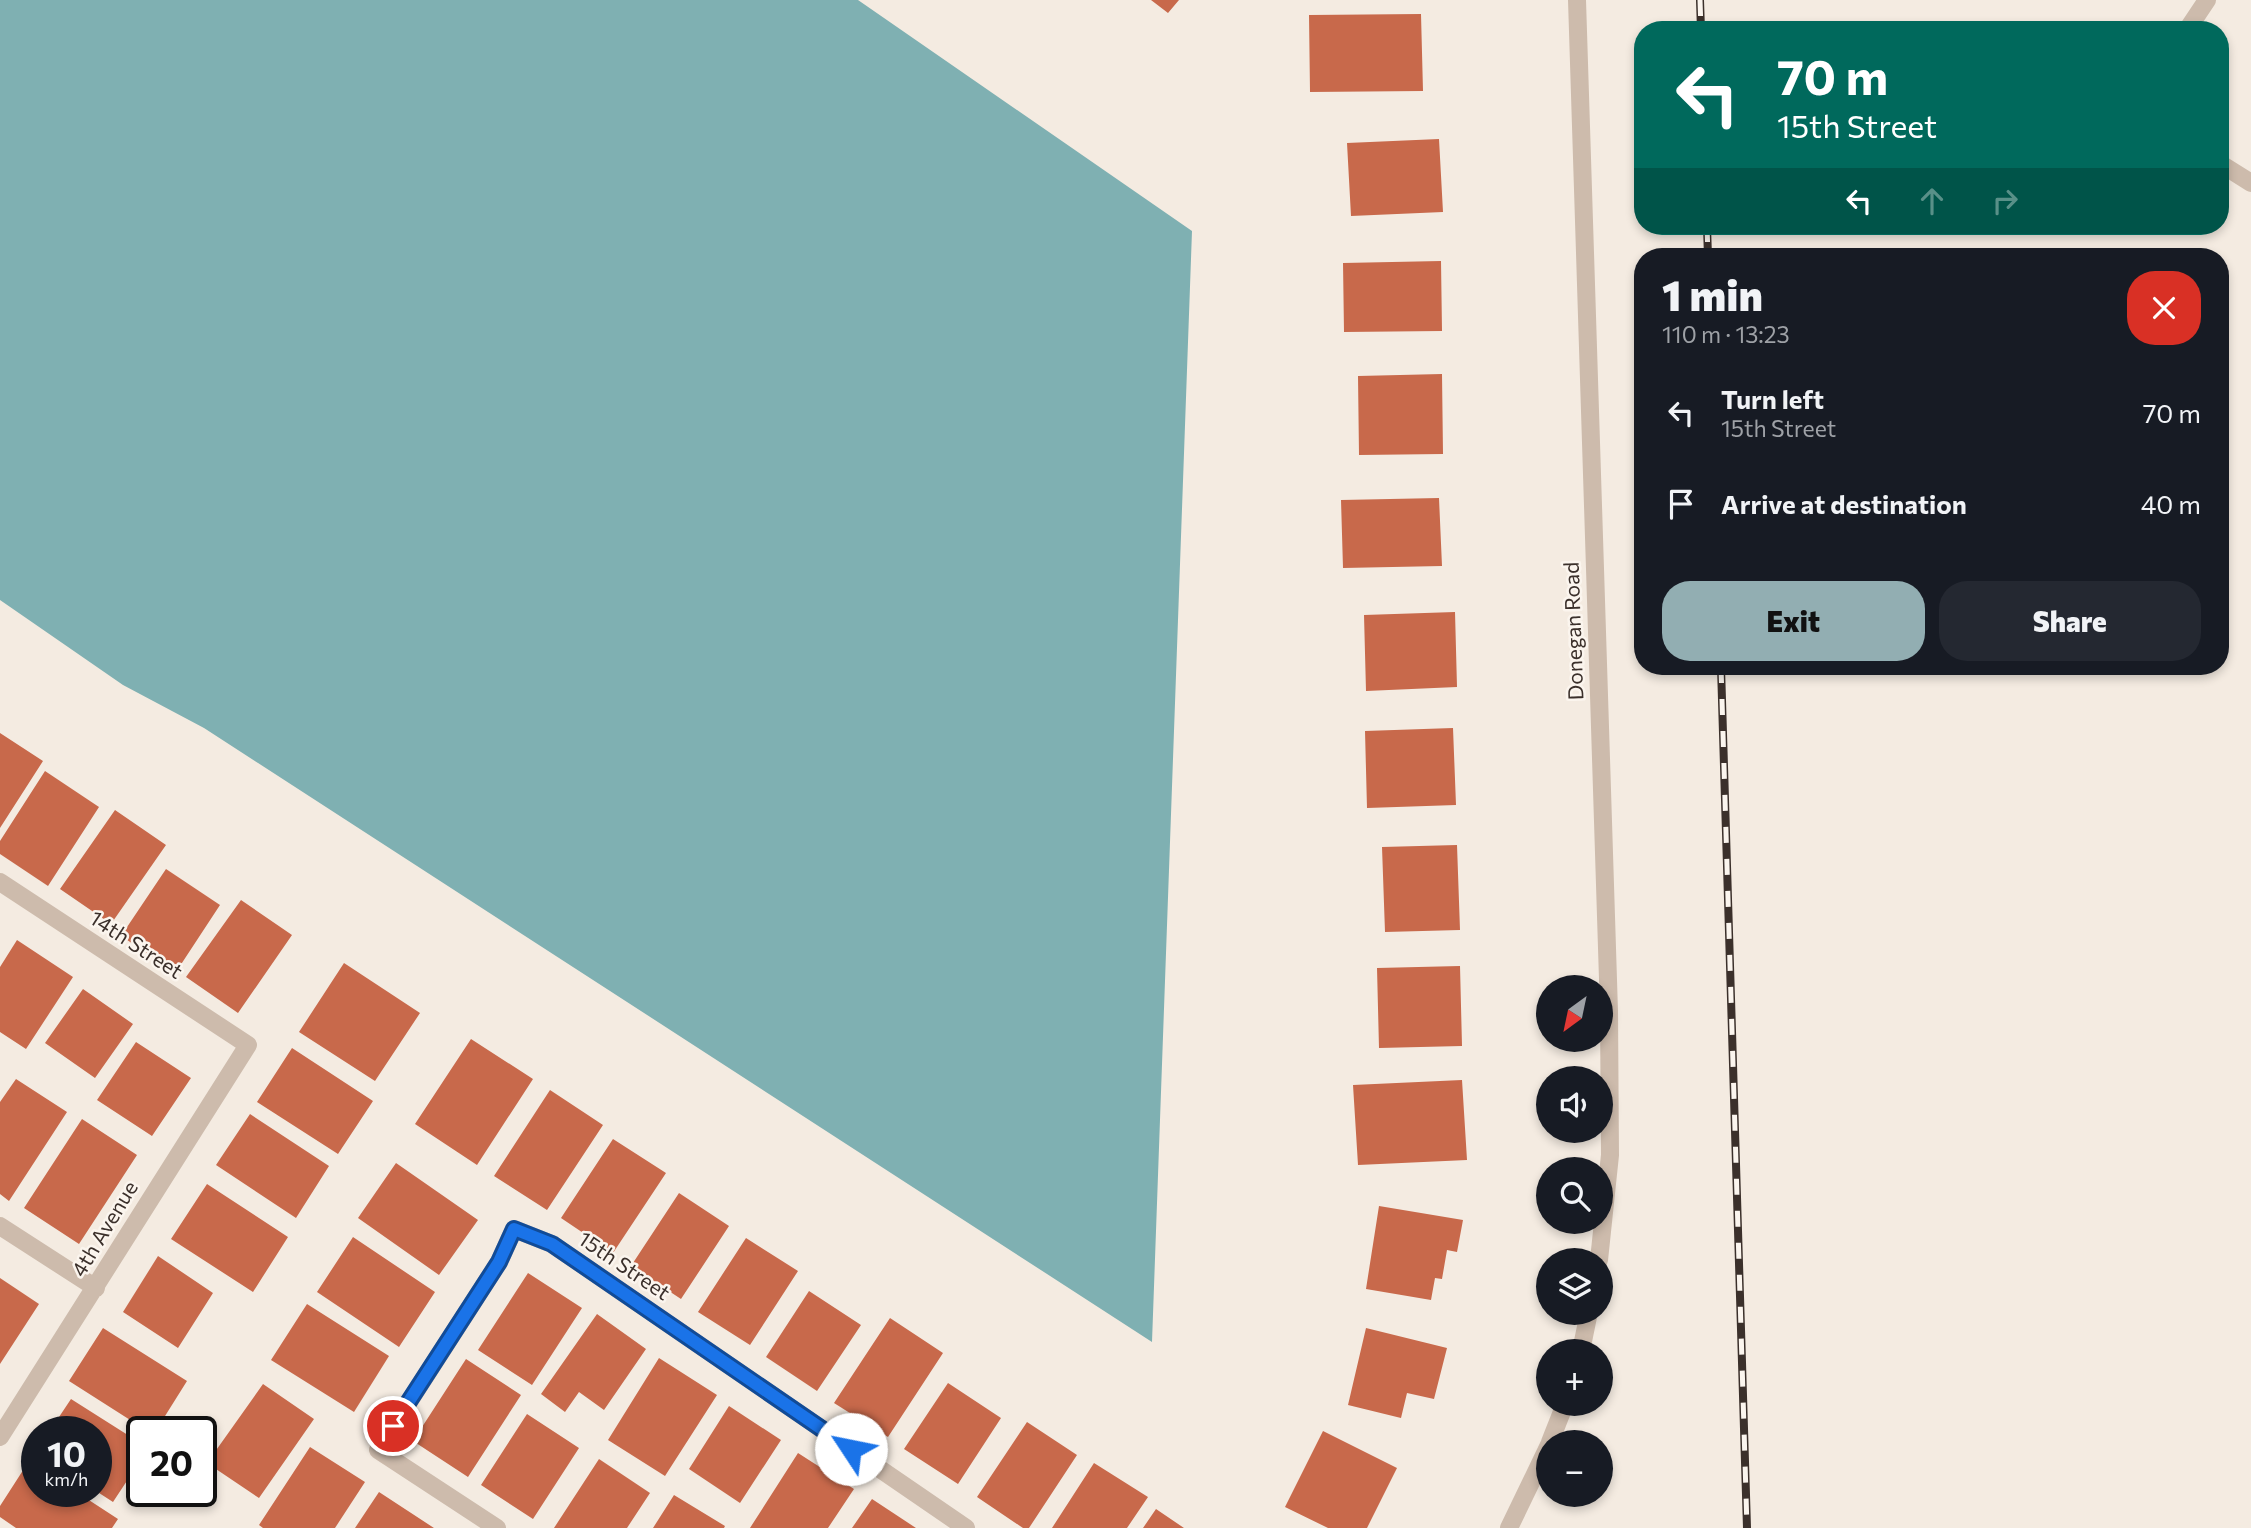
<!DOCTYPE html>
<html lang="en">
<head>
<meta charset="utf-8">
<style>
	:root { --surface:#171b24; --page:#242831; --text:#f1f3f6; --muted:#9ea1a6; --accent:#92aeb2 }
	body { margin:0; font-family:Commissioner,sans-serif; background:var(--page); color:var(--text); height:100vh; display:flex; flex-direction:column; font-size:26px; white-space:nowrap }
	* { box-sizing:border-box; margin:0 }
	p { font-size:23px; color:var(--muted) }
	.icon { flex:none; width:38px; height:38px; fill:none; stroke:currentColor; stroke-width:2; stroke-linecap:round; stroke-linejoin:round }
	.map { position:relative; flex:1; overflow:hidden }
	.panel { position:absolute; left:1634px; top:248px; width:595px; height:427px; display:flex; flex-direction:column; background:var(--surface); border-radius:28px; box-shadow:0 4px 10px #0003 }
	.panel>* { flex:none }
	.hud { position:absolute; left:1634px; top:21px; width:595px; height:214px; border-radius:28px; box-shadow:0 4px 10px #0003; background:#00695c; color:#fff; overflow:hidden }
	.needle { width:46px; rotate:213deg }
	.controls { position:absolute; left:1536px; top:975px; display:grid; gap:14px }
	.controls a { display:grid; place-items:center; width:77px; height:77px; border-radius:50%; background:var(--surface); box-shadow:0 4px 10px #0003; font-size:35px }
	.speed { position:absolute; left:21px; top:1416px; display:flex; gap:14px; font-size:35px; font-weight:700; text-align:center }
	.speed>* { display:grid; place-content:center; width:91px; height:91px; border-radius:50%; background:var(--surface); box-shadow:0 4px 10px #0003; line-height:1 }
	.speed small { font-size:18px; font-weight:400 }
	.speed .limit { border:4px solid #111; border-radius:10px; background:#fff; color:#111 }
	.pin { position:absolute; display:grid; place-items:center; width:60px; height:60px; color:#fff; margin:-30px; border:4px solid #fff; border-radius:50%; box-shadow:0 2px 7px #0007 }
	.me { position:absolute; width:77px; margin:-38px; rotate:304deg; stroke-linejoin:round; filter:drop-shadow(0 0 5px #0008) }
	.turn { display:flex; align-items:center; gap:24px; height:147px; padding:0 28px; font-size:32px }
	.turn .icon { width:91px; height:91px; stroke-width:2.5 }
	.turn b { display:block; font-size:49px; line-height:60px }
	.lanes { display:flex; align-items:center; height:66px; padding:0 28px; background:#0003; justify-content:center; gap:35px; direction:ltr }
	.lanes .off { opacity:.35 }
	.round { display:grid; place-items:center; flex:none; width:74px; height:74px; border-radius:28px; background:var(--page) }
	.overview { display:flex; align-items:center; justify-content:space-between; height:119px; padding:0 28px }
	h1 { font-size:42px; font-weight:800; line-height:52px }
	.button { display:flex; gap:14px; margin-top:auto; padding:14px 28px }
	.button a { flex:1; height:80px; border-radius:28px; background:var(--accent); color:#111; font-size:28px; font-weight:800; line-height:80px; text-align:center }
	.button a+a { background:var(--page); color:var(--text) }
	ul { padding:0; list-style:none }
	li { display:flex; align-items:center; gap:21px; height:91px; padding:0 28px }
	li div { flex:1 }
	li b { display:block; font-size:26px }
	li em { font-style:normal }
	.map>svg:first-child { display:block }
	.water { fill:#7fb0b2 }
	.building { fill:#c8694b }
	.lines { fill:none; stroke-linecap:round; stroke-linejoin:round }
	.service { stroke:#cdbbac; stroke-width:18 }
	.minor { stroke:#cdbbac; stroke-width:18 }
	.tertiary { stroke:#cdbbac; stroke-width:18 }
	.rail-casing { stroke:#3b302b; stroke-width:8 }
	.rail { stroke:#fbf5ee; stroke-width:5; stroke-dasharray:16; stroke-linecap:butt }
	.route-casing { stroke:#114b97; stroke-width:18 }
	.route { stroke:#1a73e8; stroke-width:12 }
	.labels { text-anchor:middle; stroke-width:5; stroke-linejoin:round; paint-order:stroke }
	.street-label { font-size:21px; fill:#3b302b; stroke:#fbf5ee }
</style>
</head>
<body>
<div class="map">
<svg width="2251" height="1528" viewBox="0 0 2251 1528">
	<rect width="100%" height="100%" fill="#f4ebe1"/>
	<path class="water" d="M0 0H858L1192 231 1152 1342 204 728 123 685 0 600Z"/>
	<path class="building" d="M1151 0H1179L1168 13Z
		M1421 14 1423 91 1310 92 1309 15Z
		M1439 139 1443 212 1351 216 1347 143Z
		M1441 261 1442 331 1344 332 1343 263Z
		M1442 374 1443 454 1359 455 1358 376Z
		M1439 498 1442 566 1343 568 1341 500Z
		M1455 612 1457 687 1366 691 1364 615Z
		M1453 728 1456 805 1367 808 1365 731Z
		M0 733 43 761 0 828Z
		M45 771 99 807 48 886 0 854V841Z
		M115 810 166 845 111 924 60 889Z
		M1457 845 1460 930 1385 932 1382 847Z
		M166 869 220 905 176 972 121 936Z
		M241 900 292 935 238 1013 186 977Z
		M17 940 73 977 26 1049 0 1032V967Z
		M344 963 420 1013 375 1081 299 1032Z
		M1460 966 1462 1046 1379 1048 1377 968Z
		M83 989 133 1024 95 1078 45 1043Z
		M471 1039 533 1079 477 1165 415 1124Z
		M136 1042 191 1078 152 1136 97 1100Z
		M292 1048 373 1101 338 1154 257 1102Z
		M16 1079 67 1112 9 1201 0 1194V1102Z
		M1462 1080 1467 1160 1358 1165 1353 1085Z
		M550 1090 603 1125 547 1210 494 1176Z
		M250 1114 329 1166 296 1218 216 1165Z
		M82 1119 137 1155 79 1244 24 1208Z
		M613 1139 666 1173 613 1253 561 1218Z
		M396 1163 478 1220 439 1275 358 1218Z
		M207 1184 288 1237 253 1292 171 1239Z
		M679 1193 729 1226 681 1299 631 1266Z
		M1379 1206 1463 1220 1457 1252 1447 1250 1442 1279 1435 1278 1431 1300 1366 1289Z
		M353 1237 435 1292 399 1347 317 1292Z
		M746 1238 798 1271 750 1345 698 1312Z
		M158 1256 213 1293 178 1348 123 1312Z
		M528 1273 582 1308 532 1385 478 1350Z
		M0 1278 39 1304 0 1364Z
		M809 1291 861 1325 817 1391 766 1357Z
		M307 1304 389 1356 354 1412 271 1360Z
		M597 1314 646 1349 604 1410 579 1392 565 1412 541 1394Z
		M890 1318 943 1353 888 1437 834 1403Z
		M103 1328 187 1381 155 1432H149L69 1381Z
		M1366 1328 1447 1348 1434 1399 1407 1393 1401 1418 1348 1405Z
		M659 1358 717 1395 665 1476 608 1440Z
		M466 1359 521 1395 468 1477 413 1441Z
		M948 1383 1001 1418 958 1484 904 1449Z
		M263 1384 314 1419 259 1498 207 1463Z
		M71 1399 142 1444V1458L113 1502 96 1491V1432H49Z
		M729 1406 781 1440 740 1503 689 1469Z
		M527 1414 579 1448 533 1519 481 1485Z
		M1027 1422 1077 1455 1029 1528H1023L977 1497Z
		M1323 1431 1397 1468 1367 1528H1328L1285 1507Z
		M310 1447 365 1482 335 1528H263L259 1525Z
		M798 1453 854 1489 828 1528H750Z
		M599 1459 650 1493 627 1528H554Z
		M29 1461 37 1466V1491H75L118 1519 112 1528H16L0 1517V1506Z
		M1094 1463 1148 1497 1127 1528H1052Z
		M379 1492 434 1528H355Z
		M674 1495 725 1526 724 1528H653Z
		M872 1499 916 1528H852Z
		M1156 1509 1184 1528H1143Z"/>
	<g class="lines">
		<path class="service" d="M2187 30 2207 0
			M0 882 248 1045 0 1437
			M0 1226 96 1288
			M497 1528 378 1450 499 1262 514 1229 552 1244 966 1528"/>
		<path class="minor" d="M2221 164 2251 183"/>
		<path class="tertiary" d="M1577 0 1609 1011 1610 1155 1599 1260
			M1581 1351 1589 1312
			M1550 1442 1565 1404
			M1509 1528 1549 1445"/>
		<g class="rail-casing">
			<path id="rail" d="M1700 0 1701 30
				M1707 226 1708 257
				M1721 667 1747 1528"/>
		</g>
		<use href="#rail" class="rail"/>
	</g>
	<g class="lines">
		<g class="route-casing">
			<path id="route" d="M393 1426 499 1262 514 1229 552 1244 851 1449"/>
		</g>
		<use href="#route" class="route"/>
	</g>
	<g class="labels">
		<g class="street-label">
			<text transform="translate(1574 631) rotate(-92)" y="7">Donegan Road</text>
			<text transform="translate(136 945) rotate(33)" y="7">14th Street</text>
			<text transform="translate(105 1229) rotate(-59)" y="7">4th Avenue</text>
			<text transform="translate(624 1266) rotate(34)" y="7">15th Street</text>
		</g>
	</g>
</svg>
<div class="controls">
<a><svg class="needle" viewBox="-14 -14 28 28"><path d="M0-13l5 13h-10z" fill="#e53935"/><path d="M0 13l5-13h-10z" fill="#9ea1a6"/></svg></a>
<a><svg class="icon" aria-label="sound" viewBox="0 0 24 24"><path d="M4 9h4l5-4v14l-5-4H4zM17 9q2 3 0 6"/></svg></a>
<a><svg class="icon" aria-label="search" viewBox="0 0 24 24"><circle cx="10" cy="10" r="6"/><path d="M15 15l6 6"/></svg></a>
<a><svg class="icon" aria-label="layers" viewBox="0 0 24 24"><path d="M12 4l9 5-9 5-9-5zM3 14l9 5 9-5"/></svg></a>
<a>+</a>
<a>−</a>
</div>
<div class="speed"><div>10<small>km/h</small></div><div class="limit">20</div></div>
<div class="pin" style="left:393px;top:1426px;background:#d93025"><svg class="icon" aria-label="arrive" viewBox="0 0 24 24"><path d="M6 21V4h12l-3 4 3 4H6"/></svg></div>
<svg class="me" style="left:851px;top:1449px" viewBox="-20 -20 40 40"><circle r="19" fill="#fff"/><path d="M0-13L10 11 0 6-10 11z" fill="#1a73e8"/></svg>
<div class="hud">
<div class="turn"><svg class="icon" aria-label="left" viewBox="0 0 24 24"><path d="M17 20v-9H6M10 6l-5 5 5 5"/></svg><div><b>70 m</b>15th Street</div></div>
<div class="lanes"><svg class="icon" aria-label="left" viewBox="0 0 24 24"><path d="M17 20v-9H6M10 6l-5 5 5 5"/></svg><svg class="icon off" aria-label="ahead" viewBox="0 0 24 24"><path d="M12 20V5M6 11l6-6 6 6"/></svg><svg class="icon off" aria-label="right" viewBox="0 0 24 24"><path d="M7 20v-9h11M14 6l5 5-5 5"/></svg></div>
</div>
<section class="panel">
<div class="overview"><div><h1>1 min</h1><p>110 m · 13:23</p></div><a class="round" style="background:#d93025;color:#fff"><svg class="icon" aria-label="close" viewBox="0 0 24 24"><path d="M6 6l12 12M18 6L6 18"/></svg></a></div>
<ul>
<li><svg class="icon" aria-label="left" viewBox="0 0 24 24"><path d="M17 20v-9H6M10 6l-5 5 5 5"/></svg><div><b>Turn left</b><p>15th Street</p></div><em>70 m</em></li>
<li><svg class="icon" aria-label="arrive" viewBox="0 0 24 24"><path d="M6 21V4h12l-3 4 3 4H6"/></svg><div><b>Arrive at destination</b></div><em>40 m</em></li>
</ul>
<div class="button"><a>Exit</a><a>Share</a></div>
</section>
</div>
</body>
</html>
